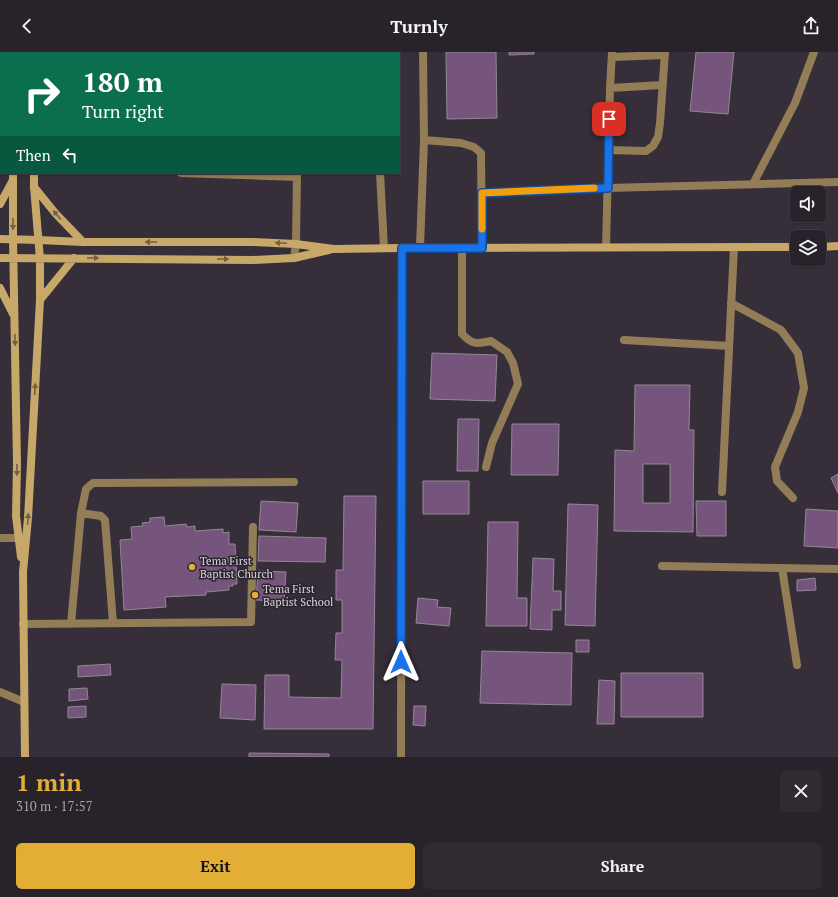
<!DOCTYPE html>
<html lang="en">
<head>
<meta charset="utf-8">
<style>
	:root { --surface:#28222a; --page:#302a32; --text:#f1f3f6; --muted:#a5a4a8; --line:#443f47; --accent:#e3ae35 }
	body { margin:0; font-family:"PT Serif",serif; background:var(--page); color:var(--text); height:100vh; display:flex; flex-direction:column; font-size:15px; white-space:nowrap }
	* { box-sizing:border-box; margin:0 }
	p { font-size:13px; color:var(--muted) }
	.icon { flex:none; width:22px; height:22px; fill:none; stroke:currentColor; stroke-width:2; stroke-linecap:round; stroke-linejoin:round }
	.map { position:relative; height:705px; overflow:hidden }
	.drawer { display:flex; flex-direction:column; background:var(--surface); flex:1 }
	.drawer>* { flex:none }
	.guide { position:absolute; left:0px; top:0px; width:400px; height:122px; box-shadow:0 1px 3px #0004,0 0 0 1px var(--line); background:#0b6e4f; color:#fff; overflow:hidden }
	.fabs { position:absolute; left:790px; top:134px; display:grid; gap:8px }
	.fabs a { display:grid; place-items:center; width:36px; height:36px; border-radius:6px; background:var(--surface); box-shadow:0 1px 3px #0004,0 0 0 1px var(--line); font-size:20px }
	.pin { position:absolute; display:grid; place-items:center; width:34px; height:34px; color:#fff; margin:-17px; border-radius:8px; box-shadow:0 2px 6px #0006 }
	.me { position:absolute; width:44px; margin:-22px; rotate:0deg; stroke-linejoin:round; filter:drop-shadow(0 0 3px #0008) }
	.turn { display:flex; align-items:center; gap:14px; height:84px; padding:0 16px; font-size:18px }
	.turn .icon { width:52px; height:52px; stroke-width:2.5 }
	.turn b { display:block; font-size:28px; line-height:34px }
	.then { display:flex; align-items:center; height:38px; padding:0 16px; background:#0003; gap:8px; font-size:15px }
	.round { display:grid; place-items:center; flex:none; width:42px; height:42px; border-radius:6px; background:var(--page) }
	.overview { display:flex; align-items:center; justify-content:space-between; height:68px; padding:0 16px }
	h1 { font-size:24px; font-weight:800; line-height:30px; color:var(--accent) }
	.button { display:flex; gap:8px; margin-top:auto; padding:8px 16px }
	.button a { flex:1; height:46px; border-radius:6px; background:var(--accent); color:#111; font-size:16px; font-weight:800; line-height:46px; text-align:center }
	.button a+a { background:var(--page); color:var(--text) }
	header { display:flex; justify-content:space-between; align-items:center; height:52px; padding:0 16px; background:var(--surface); font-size:18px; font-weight:800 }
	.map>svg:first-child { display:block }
	.building { fill:#76557d; stroke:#928894; fill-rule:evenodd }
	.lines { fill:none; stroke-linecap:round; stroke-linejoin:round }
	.lane { stroke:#927d56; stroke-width:8 }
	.street { stroke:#927d56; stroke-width:8 }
	.secondary { stroke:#c8a868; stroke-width:8 }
	.oneway { fill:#725f48 }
	.route-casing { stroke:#114b97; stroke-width:10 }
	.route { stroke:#1a73e8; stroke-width:7 }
	.slow { stroke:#f59e0b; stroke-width:7 }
	.poi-dot { fill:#e3ae35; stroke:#2c242e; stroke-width:1.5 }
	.labels { text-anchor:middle; stroke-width:3; stroke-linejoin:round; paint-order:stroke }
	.poi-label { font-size:11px; fill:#dcd7dd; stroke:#2c242e; text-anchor:start }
</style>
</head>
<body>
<header><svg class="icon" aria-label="back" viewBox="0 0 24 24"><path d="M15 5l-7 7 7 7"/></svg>Turnly<svg class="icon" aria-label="share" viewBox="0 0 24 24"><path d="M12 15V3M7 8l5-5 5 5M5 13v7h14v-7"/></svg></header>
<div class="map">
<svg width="838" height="705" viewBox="0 0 838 705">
	<rect width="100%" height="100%" fill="#362e38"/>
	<path class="building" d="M252 0H290V1H252Z
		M339 0H361V1H339Z
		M446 0H496L497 66 447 67Z
		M509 0H534V2L509 3Z
		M696 0H734L728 62 690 59Z
		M432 301 497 303 495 349 430 347Z
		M635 333H690L689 378H694L693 480 614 479 615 398 634 399ZM643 412H670V451H643Z
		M458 367H479L478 419H457Z
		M512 372H559L558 423H511Z
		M838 422V441L831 426Z
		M423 429H469V462H423Z
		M344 444H376L373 677H264L265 623H289V645L341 646 342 608H335L336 581H342V548H336V518H343Z
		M261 449 298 451 296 480 259 478Z
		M696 449H726V484H697Z
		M568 452 598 453 595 574 565 573Z
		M806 457 838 459V496L804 494Z
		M164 465 165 474 186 472 187 475 195 474V479L223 477V481L229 480V492H235L237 532H233V534H229V538L206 540V543L165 545 166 555 124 558 120 488 132 487 131 475 143 474 142 471 150 470V466Z
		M488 470H518L517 546H527V574H486Z
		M259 484 326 486 325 510 258 509Z
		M533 506 554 507 553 539H561V558H552V578L530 577Z
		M258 519 286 520 284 549 256 548Z
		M815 526 816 538 797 539V528Z
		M418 546 438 548 437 555 451 556 449 574 416 571Z
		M576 588H589V600H576Z
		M482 599 572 601 571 653 480 651Z
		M110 612 111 623 78 625V614Z
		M621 621H703V665H621Z
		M599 628 615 629 614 672H597Z
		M222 632 256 633 255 668 220 666Z
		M87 636 88 647 69 649V637Z
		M86 654V665L68 666V655Z
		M414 654H426L425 674 413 673Z
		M249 701 329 702V705H249Z"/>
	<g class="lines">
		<path class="lane" d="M92 0 93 1
			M373 0V1
			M612 5 665 3
			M610 36 662 33
			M424 88 461 91 474 95 481 101 482 196
			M608 98 646 99 653 94 658 85 660 71 665 0
			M181 121 297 125
			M380 121 384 196
			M753 132 795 51 814 0
			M482 141 607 136 838 130
			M606 195 610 36 612 0
			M420 196 424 88 423 0
			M462 196V282C473 293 476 292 491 289L507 300 513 311 518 332 492 391 486 415
			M294 206 296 192 297 121
			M731 251 781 278 798 301 804 336 798 360 775 415 777 429 793 446
			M624 288 729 294
			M722 440 734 195
			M81 461 86 437 93 431 294 430
			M0 486H19
			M782 516 797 613
			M23 572 251 570 253 475
			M71 572 81 461 101 464 105 468 113 571
			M0 640 24 650"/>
		<path class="street" d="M662 514 838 517
			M401 705 402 196"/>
		<path class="secondary" d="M16 1V0
			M34 1V0
			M13 121V187L17 411 16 464 21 505
			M34 135 56 162 83 190
			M0 152 12 130
			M0 187 39 188 83 190H253L296 192 334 197 402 196 797 195
			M819 195 838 194
			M0 206 252 208 294 206 329 198
			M0 236 13 262
			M40 248 74 206
			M25 705 23 520 28 466 40 248V207L34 135V121"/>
	</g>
	<defs><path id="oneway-solid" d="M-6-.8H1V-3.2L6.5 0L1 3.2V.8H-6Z"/></defs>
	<g class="oneway">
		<use href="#oneway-solid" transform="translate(57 163) rotate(-130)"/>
		<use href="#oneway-solid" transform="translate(13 172) rotate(90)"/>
		<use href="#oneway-solid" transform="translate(151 190) rotate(-180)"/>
		<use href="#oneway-solid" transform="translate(281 191) rotate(-178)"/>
		<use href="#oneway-solid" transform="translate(93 206)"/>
		<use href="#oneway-solid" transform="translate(223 207)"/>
		<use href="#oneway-solid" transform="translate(15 288) rotate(89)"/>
		<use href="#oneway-solid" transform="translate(35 337) rotate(-87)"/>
		<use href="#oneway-solid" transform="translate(17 418) rotate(90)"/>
		<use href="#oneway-solid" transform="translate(28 467) rotate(-86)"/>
	</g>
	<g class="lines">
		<g class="route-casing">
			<path id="route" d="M401 610 402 196H482V141L608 136 609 67"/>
		</g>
		<use href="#route" class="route"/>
		<path class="slow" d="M482 177V141L594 136"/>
	</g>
	<g class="poi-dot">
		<circle cx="192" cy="515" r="4"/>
		<circle cx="255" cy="543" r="4"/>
	</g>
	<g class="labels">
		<g class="poi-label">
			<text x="200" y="513">Tema First<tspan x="200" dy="13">Baptist Church</tspan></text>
			<text x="263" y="541">Tema First<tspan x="263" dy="13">Baptist School</tspan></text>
		</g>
	</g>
</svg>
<div class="fabs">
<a><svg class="icon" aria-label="sound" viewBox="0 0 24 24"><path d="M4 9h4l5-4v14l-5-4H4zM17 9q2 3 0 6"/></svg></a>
<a><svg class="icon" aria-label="layers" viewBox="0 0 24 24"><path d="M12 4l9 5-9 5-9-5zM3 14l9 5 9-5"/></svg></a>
</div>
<div class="pin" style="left:609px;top:67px;background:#d93025"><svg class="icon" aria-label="arrive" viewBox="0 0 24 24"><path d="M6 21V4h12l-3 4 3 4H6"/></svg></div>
<svg class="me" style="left:401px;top:610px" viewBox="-20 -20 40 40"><path d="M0-17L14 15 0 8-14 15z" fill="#1a73e8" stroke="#fff" stroke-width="4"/></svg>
<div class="guide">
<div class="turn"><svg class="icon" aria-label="right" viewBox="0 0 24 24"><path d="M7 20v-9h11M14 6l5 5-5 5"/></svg><div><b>180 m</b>Turn right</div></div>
<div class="then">Then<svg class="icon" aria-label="left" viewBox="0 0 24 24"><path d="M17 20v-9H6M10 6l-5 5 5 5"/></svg></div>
</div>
</div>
<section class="drawer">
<div class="overview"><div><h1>1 min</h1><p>310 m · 17:57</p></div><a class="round"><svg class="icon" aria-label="close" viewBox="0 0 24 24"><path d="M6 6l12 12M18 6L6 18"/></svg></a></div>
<div class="button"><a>Exit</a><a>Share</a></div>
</section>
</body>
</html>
